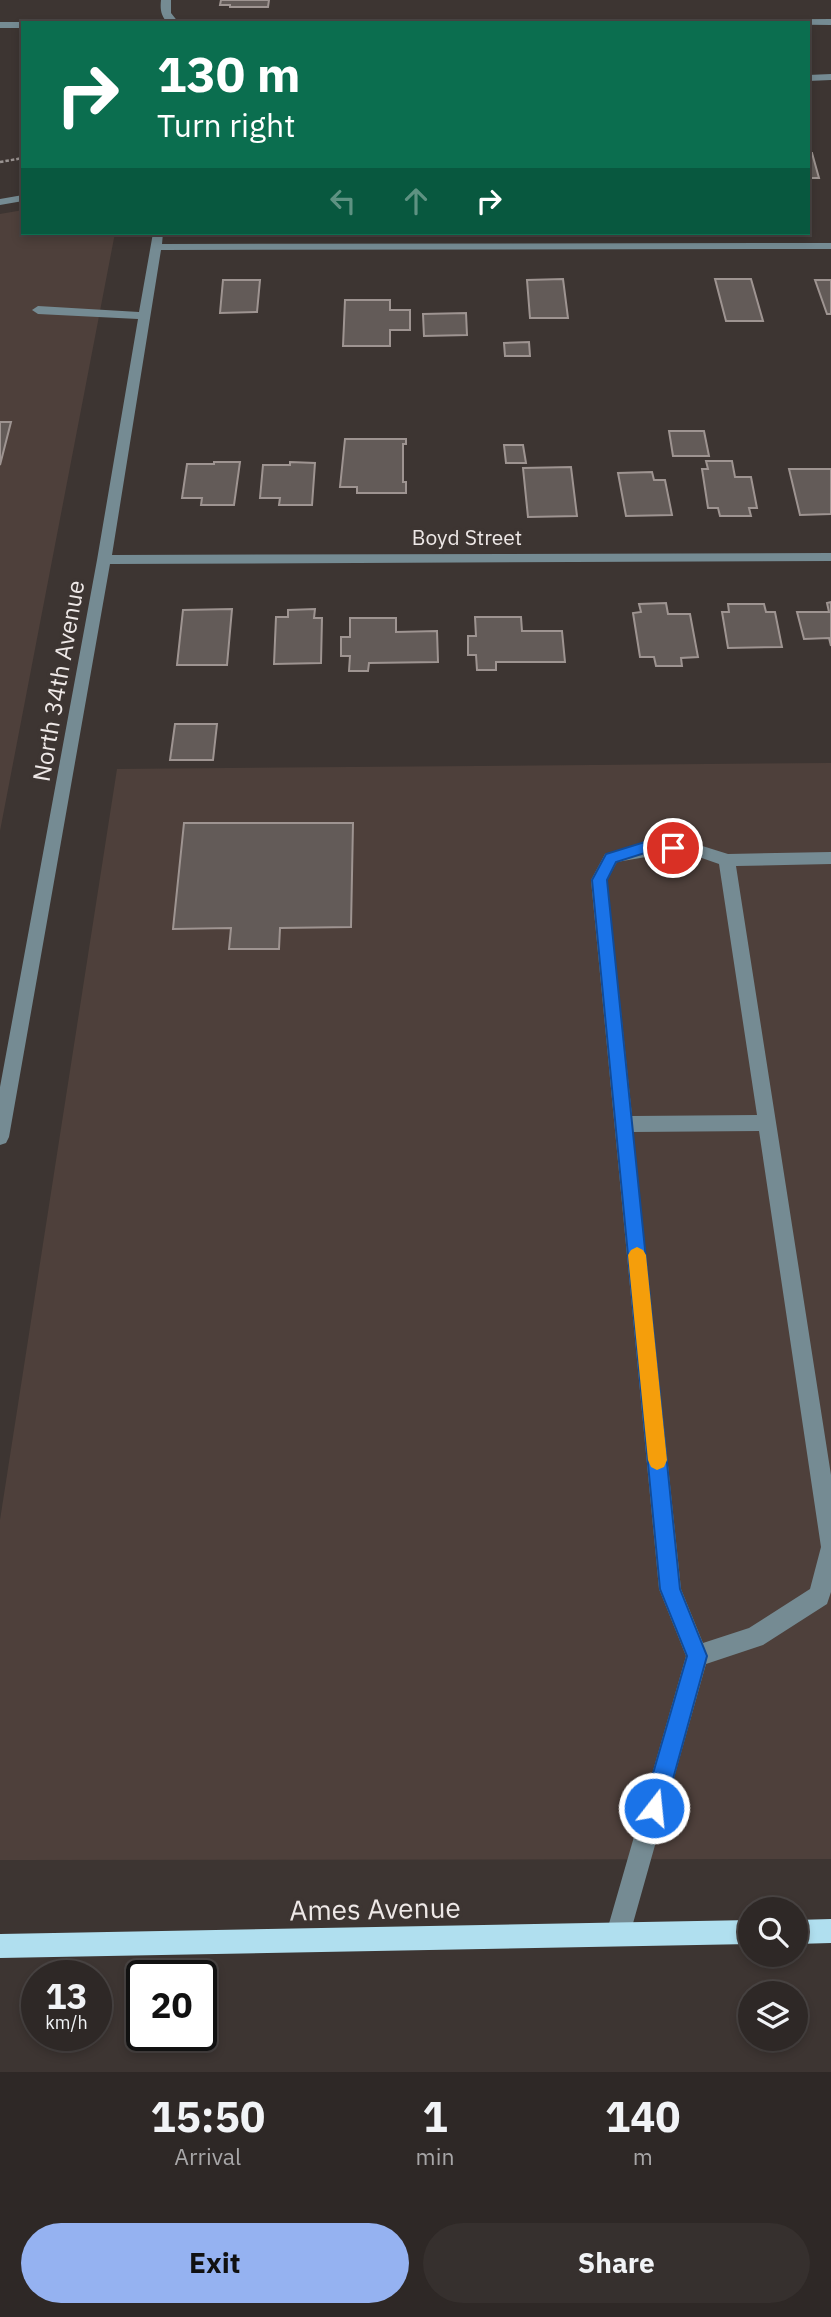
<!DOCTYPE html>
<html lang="en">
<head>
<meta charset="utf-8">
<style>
	:root { --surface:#2e2826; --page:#36302e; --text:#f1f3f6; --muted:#a7a6a7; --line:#494443; --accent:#95b2f1 }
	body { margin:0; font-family:"IBM Plex Sans",sans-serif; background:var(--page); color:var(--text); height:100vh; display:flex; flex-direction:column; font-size:26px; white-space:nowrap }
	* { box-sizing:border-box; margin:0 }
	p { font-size:23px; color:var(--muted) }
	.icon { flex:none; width:38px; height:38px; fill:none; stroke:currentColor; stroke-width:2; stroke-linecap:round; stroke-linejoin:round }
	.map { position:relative; height:2072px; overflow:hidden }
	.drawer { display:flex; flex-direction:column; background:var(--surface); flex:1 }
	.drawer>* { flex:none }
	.hud { position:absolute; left:21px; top:21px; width:789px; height:214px; border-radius:0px; box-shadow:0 4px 10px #0003,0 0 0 2px var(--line); background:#0b6e4f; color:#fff; overflow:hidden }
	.buttons { position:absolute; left:738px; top:1897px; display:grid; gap:14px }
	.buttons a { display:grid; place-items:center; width:70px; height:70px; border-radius:50%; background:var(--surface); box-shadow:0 4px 10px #0003,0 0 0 2px var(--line); font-size:35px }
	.speed { position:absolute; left:21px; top:1960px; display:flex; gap:14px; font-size:35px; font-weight:700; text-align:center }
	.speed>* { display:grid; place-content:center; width:91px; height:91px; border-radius:50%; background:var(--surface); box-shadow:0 4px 10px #0003,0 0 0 2px var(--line); line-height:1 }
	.speed small { font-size:18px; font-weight:400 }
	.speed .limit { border:4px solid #111; border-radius:10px; background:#fff; color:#111 }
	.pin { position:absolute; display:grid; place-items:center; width:60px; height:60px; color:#fff; margin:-30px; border:4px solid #fff; border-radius:50%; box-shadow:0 2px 7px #0007 }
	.me { position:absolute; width:77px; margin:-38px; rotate:16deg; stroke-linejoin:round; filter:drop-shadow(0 0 5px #0008) }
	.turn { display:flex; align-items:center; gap:24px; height:147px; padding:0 21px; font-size:32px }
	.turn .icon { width:91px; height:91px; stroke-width:2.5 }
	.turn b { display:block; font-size:49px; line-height:60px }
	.lanes { display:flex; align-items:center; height:66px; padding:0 21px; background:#0003; justify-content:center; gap:35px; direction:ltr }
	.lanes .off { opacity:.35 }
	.eta { display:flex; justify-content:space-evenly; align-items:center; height:119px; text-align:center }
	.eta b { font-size:42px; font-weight:700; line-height:49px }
	.primary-button { display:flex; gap:14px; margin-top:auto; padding:14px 21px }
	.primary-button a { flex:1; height:80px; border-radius:42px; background:var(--accent); color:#111; font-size:28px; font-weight:700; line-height:80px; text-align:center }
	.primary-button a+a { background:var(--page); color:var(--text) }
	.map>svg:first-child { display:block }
	.built { fill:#4e403b }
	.building { fill:#635b58; stroke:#9e9491; stroke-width:2 }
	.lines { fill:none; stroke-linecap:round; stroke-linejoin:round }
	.path { stroke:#9a9391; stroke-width:2.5; stroke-dasharray:3.5 2; stroke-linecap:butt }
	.minor { fill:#758b93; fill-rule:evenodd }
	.major { fill:#b0dfef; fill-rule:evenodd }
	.route { fill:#1a73e8; stroke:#114b97; stroke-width:2 }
	.slow { fill:#f59e0b }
	.labels { text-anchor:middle; stroke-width:7; stroke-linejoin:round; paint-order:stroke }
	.far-street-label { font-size:21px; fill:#eee8e7; stroke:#3d3532 }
	.street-label { font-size:24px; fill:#eee8e7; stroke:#3d3532 }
	.near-street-label { font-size:28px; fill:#eee8e7; stroke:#3d3532 }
</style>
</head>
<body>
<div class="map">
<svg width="831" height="2072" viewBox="0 0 831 2072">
	<rect width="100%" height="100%" fill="#3d3532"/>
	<path class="built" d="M23 210V233H115L0 831V214Z
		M831 763V1859L0 1860V1520L117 769Z"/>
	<path class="building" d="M221 0H269L268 7H230V5H220Z
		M808 153H812L819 178H808Z
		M563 279 568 318H530L527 280Z
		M715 279H751L763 321H726Z
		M223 280H260L257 312 220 313Z
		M815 280H831V314H827Z
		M345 300H390V310H410V330H390V346H343Z
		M466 313 467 335 424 336 423 314Z
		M529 342 530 356H505L504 343Z
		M0 422H11L0 465Z
		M669 431H704L709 456H673Z
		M345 439H406V444H403V482H406V493H357V487H340Z
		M504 445H523L526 463H506Z
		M706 461H732L735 477H751L757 508H749L751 516H720L718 508H708L702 469H708Z
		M214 462H240L234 505H201L202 498H182L187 464H214Z
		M290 462 315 463 312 505H279L280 498H260L263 465H290Z
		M571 467 577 516 528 517 523 468Z
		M789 469H831V514L800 515Z
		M652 472 654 480H665L672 515 626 516 618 473Z
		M831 602V646L829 638 804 639 797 612H829L827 603Z
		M666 603 668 614H690L698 657 681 658 682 666H656L654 657H640L633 613 641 612 639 604Z
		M728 604H764L766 612H775L782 647 728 648 722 612H729Z
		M232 609 227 665H177L183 610Z
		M315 609 314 618H322L321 663 274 664 276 617H288V610Z
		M475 617H521L522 631H562L565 662H496V670H477L476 655H468V636H476Z
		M350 618H396V632L437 631 438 662 369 663 368 671H349L350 656H341V637H350Z
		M175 724H217L213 760H170Z
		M184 823H353L351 927 280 928 279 949H229L231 928 173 929Z"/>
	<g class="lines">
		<path class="path" d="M0 162 23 158"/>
		<path class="minor" d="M161 0H171V13L179 23H168C161 16 160 10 161 0Z
			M831 19V25L667 23 672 20Z
			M0 22H23L25 23H23V28H0Z
			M831 74V80L808 81V75Z
			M23 195V201L0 205V199Z
			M153 233H163L162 244 831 243V249L161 250 112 555 831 553V561L110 564 9 1137 6 1143 0 1145V1087L97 560 138 319 38 314 32 310 38 306 139 312Z
			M669 841 696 844 728 854 831 852V864L736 866 831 1475V1592L827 1604 763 1645 706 1664 630 1934 627 1943 618 1946 609 1943 606 1934 686 1656 659 1589 591 880 605 854 642 844ZM669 853 696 856 719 864 757 1115 632 1116 607 880 617 862ZM759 1131 821 1547 810 1589 749 1628 703 1643 681 1589 633 1132Z"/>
		<path class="major" d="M831 1919V1943L796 1944V1920Z
			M751 1920V1944L0 1958V1934Z"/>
	</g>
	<path class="route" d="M648 841 673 842 680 848 673 853 648 852 616 862 607 880 680 1589 707 1656 665 1808 662 1815 654 1818 647 1815 643 1808 687 1656 660 1589 592 880 606 854Z"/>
	<path class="slow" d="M637 1247 643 1250 646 1255 667 1460 664 1467 657 1470 651 1467 648 1460 628 1255 631 1250Z"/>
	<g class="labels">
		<g class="far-street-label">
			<text x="467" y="545">Boyd Street</text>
		</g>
		<g class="street-label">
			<text transform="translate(59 681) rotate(-80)" y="8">North 34th Avenue</text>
		</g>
		<g class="near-street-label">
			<text transform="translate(375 1909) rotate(-1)" y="10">Ames Avenue</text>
		</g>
	</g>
</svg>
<div class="buttons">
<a><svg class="icon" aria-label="search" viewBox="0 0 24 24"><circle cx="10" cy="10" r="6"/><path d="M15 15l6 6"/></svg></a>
<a><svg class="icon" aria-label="layers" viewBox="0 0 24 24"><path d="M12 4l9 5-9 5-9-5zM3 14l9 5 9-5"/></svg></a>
</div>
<div class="speed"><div>13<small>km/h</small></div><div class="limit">20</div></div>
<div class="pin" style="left:673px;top:848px;background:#d93025"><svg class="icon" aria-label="arrive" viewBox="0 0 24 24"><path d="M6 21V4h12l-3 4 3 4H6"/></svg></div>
<svg class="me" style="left:654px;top:1808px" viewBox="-20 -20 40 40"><circle r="17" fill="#1a73e8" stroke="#fff" stroke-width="3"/><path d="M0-11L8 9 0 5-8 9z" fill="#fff"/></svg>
<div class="hud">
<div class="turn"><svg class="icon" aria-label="right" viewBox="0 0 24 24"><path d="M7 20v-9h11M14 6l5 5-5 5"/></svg><div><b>130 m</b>Turn right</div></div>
<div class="lanes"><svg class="icon off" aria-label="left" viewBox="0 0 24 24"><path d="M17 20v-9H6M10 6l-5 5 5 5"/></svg><svg class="icon off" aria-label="ahead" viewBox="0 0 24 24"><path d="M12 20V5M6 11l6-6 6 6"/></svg><svg class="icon" aria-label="right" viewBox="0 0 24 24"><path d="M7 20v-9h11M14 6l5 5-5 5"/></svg></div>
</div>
</div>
<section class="drawer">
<div class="eta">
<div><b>15:50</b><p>Arrival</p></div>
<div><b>1</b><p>min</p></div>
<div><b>140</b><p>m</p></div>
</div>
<div class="primary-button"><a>Exit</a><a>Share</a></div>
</section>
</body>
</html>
